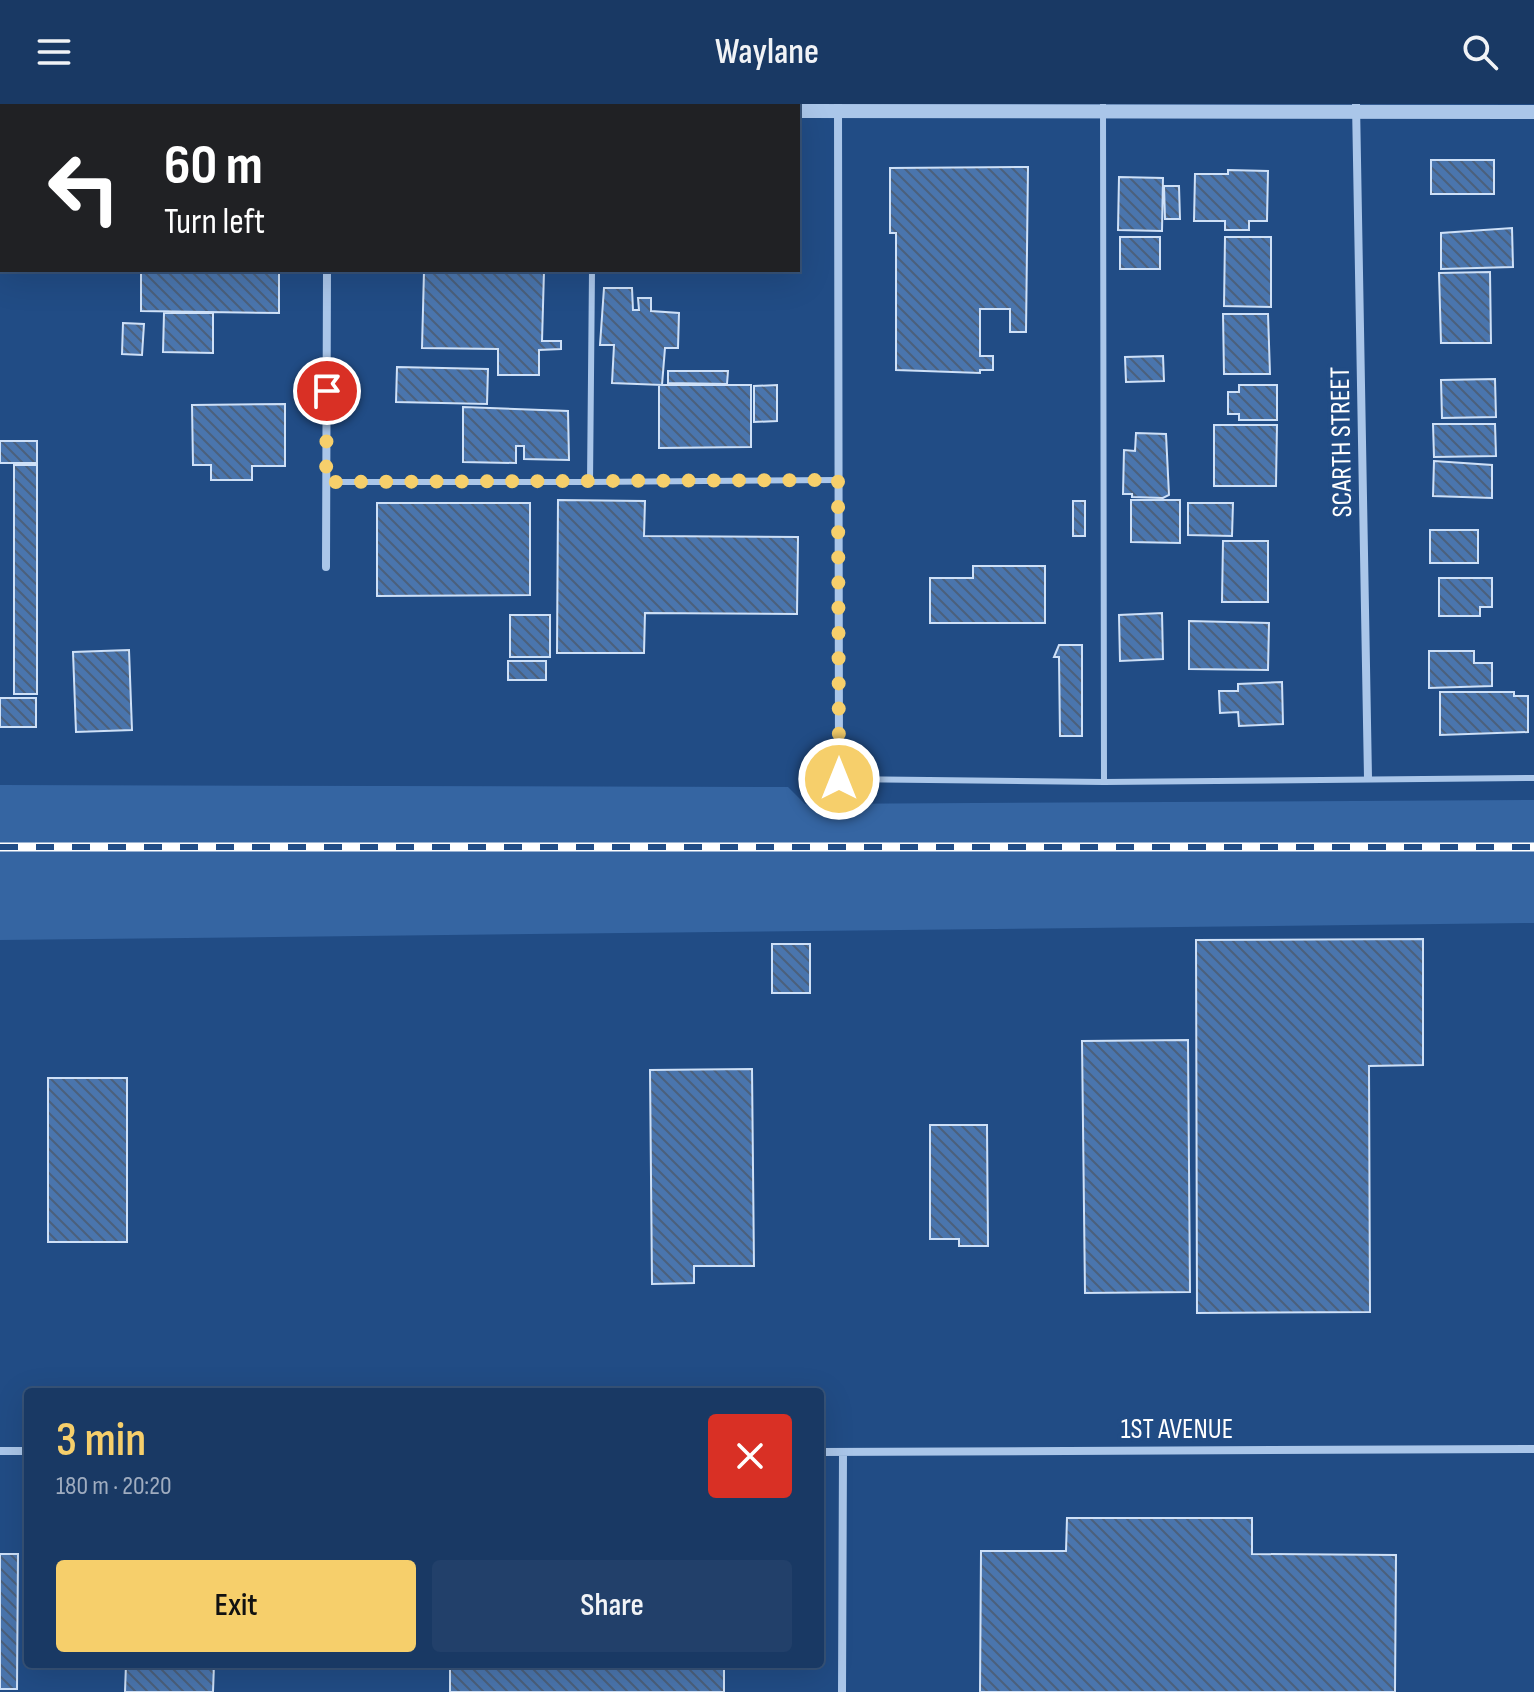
<!DOCTYPE html>
<html lang="en">
<head>
<meta charset="utf-8">
<style>
	:root { --surface:#193964; --page:#22406a; --text:#f1f3f6; --muted:#9facbf; --line:#375378; --accent:#f6cf6b }
	body { margin:0; font-family:"Sofia Sans Condensed",sans-serif; background:var(--page); color:var(--text); height:100vh; display:flex; flex-direction:column; font-size:30px; white-space:nowrap }
	* { box-sizing:border-box; margin:0 }
	p { font-size:26px; color:var(--muted) }
	.icon { flex:none; width:44px; height:44px; fill:none; stroke:currentColor; stroke-width:2; stroke-linecap:round; stroke-linejoin:round }
	.map { position:relative; flex:1; overflow:hidden }
	.details { position:absolute; left:24px; top:1284px; width:800px; height:280px; display:flex; flex-direction:column; background:var(--surface); border-radius:8px; box-shadow:0 8px 32px #0002,0 0 0 2px var(--line) }
	.details>* { flex:none }
	.guide { position:absolute; left:0px; top:0px; width:800px; height:168px; box-shadow:0 8px 32px #0002,0 0 0 2px var(--line); background:#202124; color:#fff; overflow:hidden }
	.pin { position:absolute; display:grid; place-items:center; width:68px; height:68px; color:#fff; margin:-34px; border:4px solid #fff; border-radius:50%; box-shadow:0 2px 8px #0007 }
	.me { position:absolute; width:88px; margin:-44px; rotate:0deg; stroke-linejoin:round; filter:drop-shadow(0 0 6px #0008) }
	.turn { display:flex; align-items:center; gap:28px; height:168px; padding:0 32px; font-size:36px }
	.turn .icon { width:104px; height:104px; stroke-width:2.5 }
	.turn b { display:block; font-size:56px; line-height:68px }
	.round { display:grid; place-items:center; flex:none; width:84px; height:84px; border-radius:8px; background:var(--page) }
	.head { display:flex; align-items:center; justify-content:space-between; height:136px; padding:0 32px }
	h1 { font-size:48px; font-weight:600; line-height:60px; color:var(--accent) }
	.button { display:flex; gap:16px; margin-top:auto; padding:16px 32px }
	.button a { flex:1; height:92px; border-radius:8px; background:var(--accent); color:#111; font-size:32px; font-weight:600; line-height:92px; text-align:center }
	.button a+a { background:var(--page); color:var(--text) }
	header { display:flex; justify-content:space-between; align-items:center; height:104px; padding:0 32px; background:var(--surface); font-size:36px; font-weight:600 }
	.map>svg:first-child { display:block }
	.grass { fill:#3565a2 }
	.building { fill:url(#building-back-hatch); stroke:#cee0f7; stroke-width:2 }
	.lines { fill:none; stroke-linecap:round; stroke-linejoin:round }
	.service { stroke:#aac6e9; stroke-width:6 }
	.minor { stroke:#aac6e9; stroke-width:8 }
	.tertiary { stroke:#aac6e9; stroke-width:14 }
	.rail-casing { stroke:#fff; stroke-width:9 }
	.rail { stroke:#214c85; stroke-width:6; stroke-dasharray:18; stroke-linecap:butt }
	.route { stroke:#f6cf6b; stroke-width:14; stroke-dasharray:0 25.2 }
	.labels { text-anchor:middle; stroke-width:8; stroke-linejoin:round; paint-order:stroke }
	.street-label { font-size:28px; fill:#fff; stroke:#214c85 }
</style>
</head>
<body>
<header><svg class="icon" aria-label="menu" viewBox="0 0 24 24"><path d="M4 6h16M4 12h16M4 18h16"/></svg>Waylane<svg class="icon" aria-label="search" viewBox="0 0 24 24"><circle cx="10" cy="10" r="6"/><path d="M15 15l6 6"/></svg></header>
<div class="map">
<svg width="1534" height="1588" viewBox="0 0 1534 1588">
	<defs>
		<pattern id="building-back-hatch" width="6" height="6" patternUnits="userSpaceOnUse" patternTransform="scale(2)"><rect width="6" height="6" fill="#4a75ad"/><path d="M-1 5l2 2M0 0l6 6M5-1l2 2" fill="none" stroke="#4b607c"/></pattern>
	</defs>
	<rect width="100%" height="100%" fill="#214c85"/>
	<path class="grass" d="M0 681 788 683 805 700 1534 696V819L0 836Z"/>
	<path class="building" d="M1431 56H1494V90H1431Z
		M1028 63 1026 228H1010V205H980V252H993V266H980V269L896 266V129H890V64Z
		M1228 66 1268 67 1267 117H1249V126H1225V117H1194L1195 70H1228Z
		M1119 73 1163 74 1162 127 1118 126Z
		M1164 82H1179L1180 115H1165Z
		M1512 124 1513 163 1441 165V129Z
		M1120 133H1160V165H1120Z
		M1225 133H1271V203L1224 202Z
		M141 166H279V209L141 207Z
		M424 167H544L542 237H561V245L539 246V271H498V245L422 244Z
		M1490 168 1491 239H1441L1439 169Z
		M604 184H632L633 206H639L638 194H651V207L679 209 678 244H665L662 281 612 279 614 241H600Z
		M164 209H213V249L163 248Z
		M1223 210H1268L1270 270H1224Z
		M123 219 144 220 142 251 122 250Z
		M1163 252 1164 277 1126 278 1125 253Z
		M397 263 488 265 487 300 396 298Z
		M668 267H728L727 280 668 279Z
		M1495 275 1496 313 1442 314 1441 276Z
		M659 281H751V343L659 344Z
		M777 281V317L754 318V282Z
		M1239 281H1277V316H1239V310H1228V288H1239Z
		M285 300V362H252V376H211V361H193L192 301Z
		M463 303 568 307 569 356 524 355V342H516V359L463 358Z
		M1433 320H1495L1496 352 1434 353Z
		M1214 321H1277L1276 382H1214Z
		M1136 329 1166 330 1169 391 1163 394 1132 393V390H1123L1124 346 1135 347Z
		M0 337H37V359H0Z
		M1434 357 1492 361V394L1433 392Z
		M14 361H37V590H14Z
		M558 396 645 397 644 432 798 433 797 510 645 509 644 549H557Z
		M1131 396H1180V439L1131 438Z
		M1073 397H1085V432H1073Z
		M377 399H530V491L377 492Z
		M1188 399H1233L1232 432 1188 431Z
		M1430 426H1478V459H1430Z
		M1223 437H1268V498H1222Z
		M973 462H1045V519H930V474H973Z
		M1439 474H1492V503H1480V512H1439Z
		M1162 509 1163 555 1120 557 1119 511Z
		M510 511H550V553H510Z
		M1189 517 1269 519 1268 566 1189 565Z
		M1059 541H1082V632H1060L1059 553H1054Z
		M129 546 132 626 76 628 73 548Z
		M1429 547H1474V559H1492V582L1429 584Z
		M508 557H546V576H508Z
		M1282 578 1283 620 1239 622 1238 608 1220 609 1219 587H1238V580Z
		M1440 588H1514V592H1528V628L1440 631Z
		M0 594H36V623H0Z
		M1423 835V961L1369 962 1370 1208 1197 1209 1196 836Z
		M772 840H810V889H772Z
		M1188 936 1190 1188 1085 1189 1082 937Z
		M752 965 754 1162H694V1179L652 1180 650 966Z
		M48 974H127V1138H48Z
		M930 1021H987L988 1142H959V1135H930Z
		M1067 1414H1252V1450L1396 1451 1395 1588H980L981 1447H1066Z
		M0 1450H18L17 1585H0Z
		M126 1560H214L213 1588H125Z
		M450 1560H724V1588H450Z"/>
	<g class="lines">
		<path class="service" d="M74 0V2
			M1103 0 1104 678
			M593 2V0
			M326 378H590L592 166
			M590 378 838 376
			M839 675 1104 678 1534 674"/>
		<path class="minor" d="M838 0 839 675
			M1356 0 1368 674
			M329 2V0
			M326 463 327 166
			M0 1347H28
			M820 1348 1534 1345
			M842 1588 843 1348"/>
		<path class="tertiary" d="M0 7H2
			M798 7 1534 8"/>
		<g class="rail-casing">
			<path id="rail" d="M0 743H1534"/>
		</g>
		<use href="#rail" class="rail"/>
	</g>
	<g class="lines">
		<path class="route" d="M327 287 326 378 838 376 839 675"/>
	</g>
	<g class="labels">
		<g class="street-label">
			<text transform="translate(1340 338) rotate(-91)" y="10">SCARTH STREET</text>
			<text x="1177" y="1334">1ST AVENUE</text>
		</g>
	</g>
</svg>
<div class="pin" style="left:327px;top:287px;background:#d93025"><svg class="icon" aria-label="arrive" viewBox="0 0 24 24"><path d="M6 21V4h12l-3 4 3 4H6"/></svg></div>
<svg class="me" style="left:839px;top:675px" viewBox="-20 -20 40 40"><circle r="17" fill="#f6cf6b" stroke="#fff" stroke-width="3"/><path d="M0-11L8 9 0 5-8 9z" fill="#fff"/></svg>
<div class="guide">
<div class="turn"><svg class="icon" aria-label="left" viewBox="0 0 24 24"><path d="M17 20v-9H6M10 6l-5 5 5 5"/></svg><div><b>60 m</b>Turn left</div></div>
</div>
<section class="details">
<div class="head"><div><h1>3 min</h1><p>180 m · 20:20</p></div><a class="round" style="background:#d93025;color:#fff"><svg class="icon" aria-label="close" viewBox="0 0 24 24"><path d="M6 6l12 12M18 6L6 18"/></svg></a></div>
<div class="button"><a>Exit</a><a>Share</a></div>
</section>
</div>
</body>
</html>
